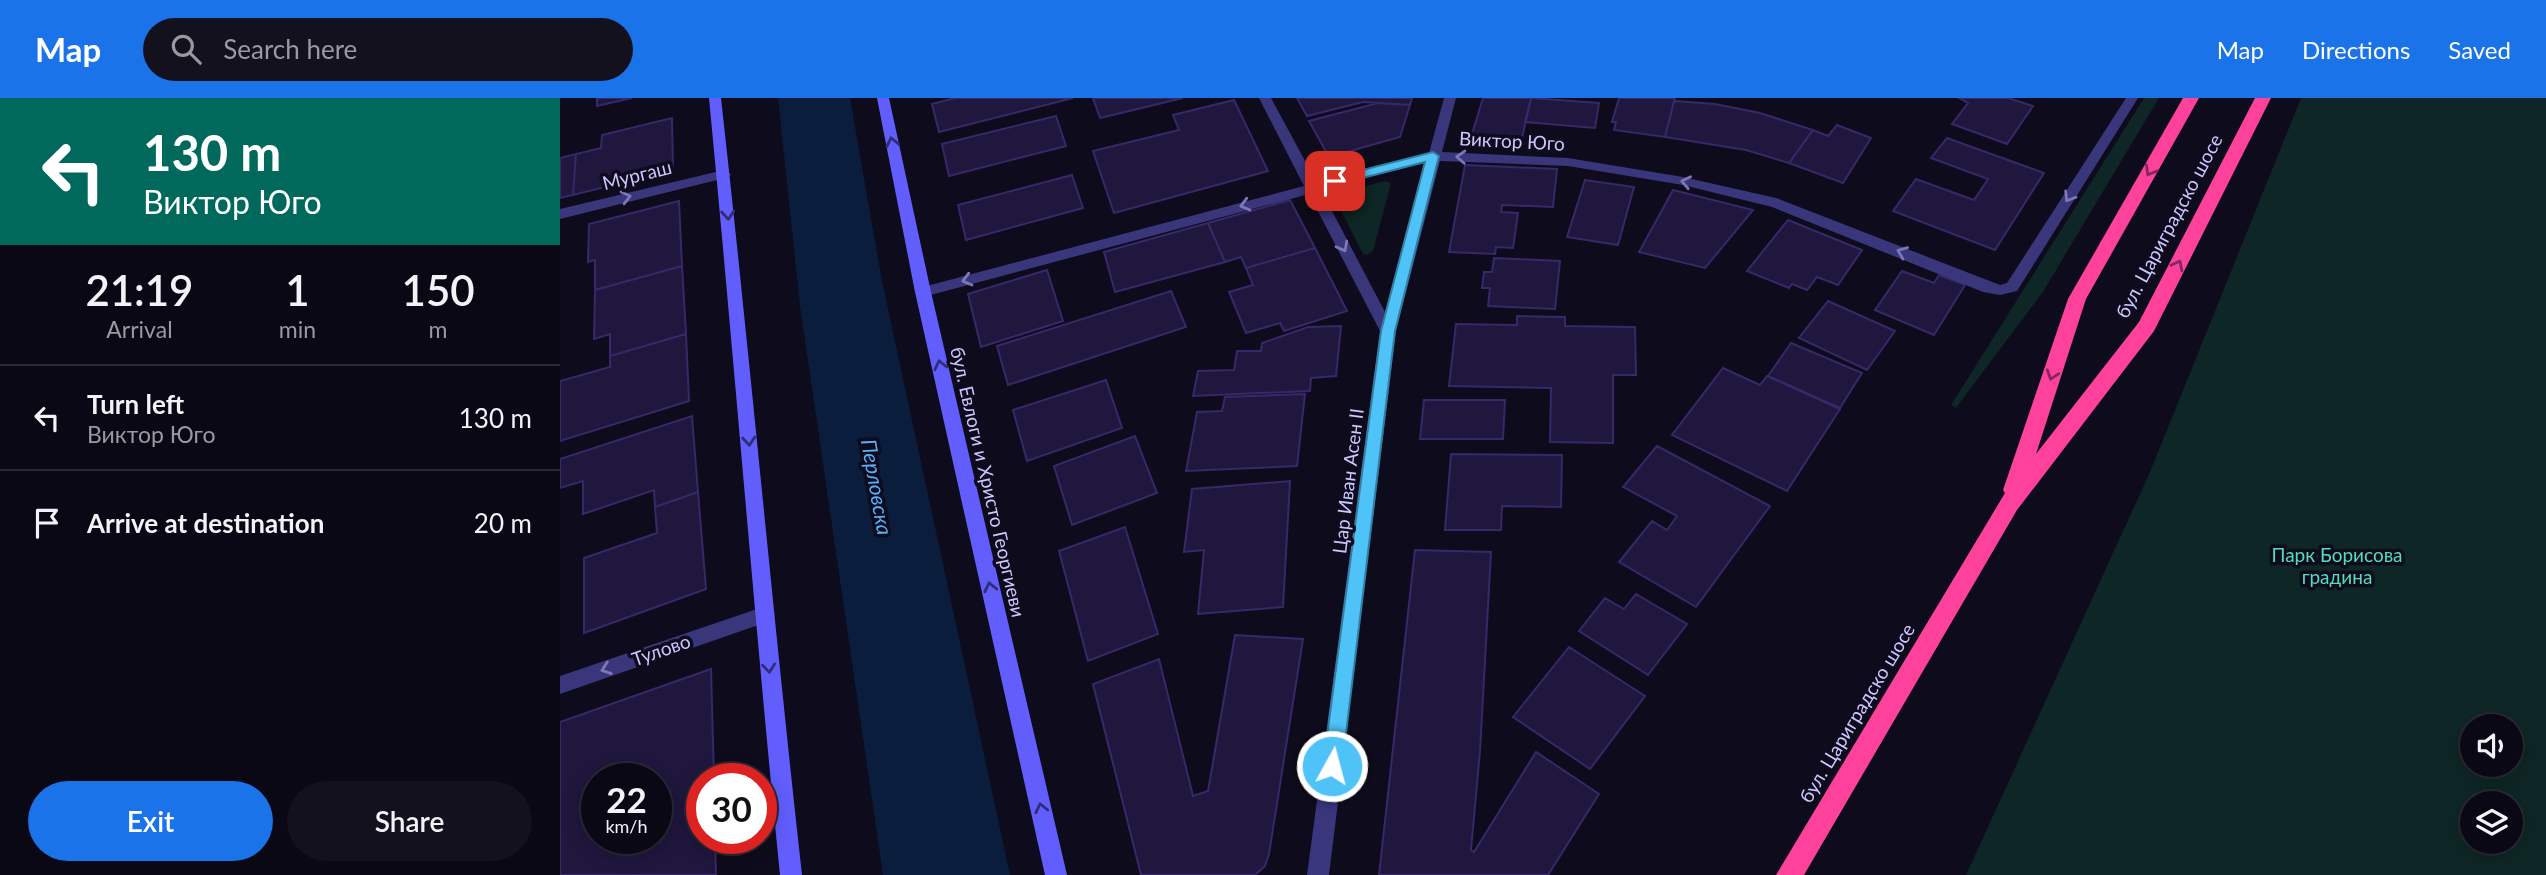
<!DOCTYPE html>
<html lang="en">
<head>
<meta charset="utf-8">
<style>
	:root { --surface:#0a0815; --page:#13111e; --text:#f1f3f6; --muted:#999aa0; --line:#2a2934; --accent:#1a73e8 }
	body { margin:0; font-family:Lato,sans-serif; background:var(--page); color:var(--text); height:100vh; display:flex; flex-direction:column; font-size:26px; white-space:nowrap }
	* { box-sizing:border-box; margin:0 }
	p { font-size:23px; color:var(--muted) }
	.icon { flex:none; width:38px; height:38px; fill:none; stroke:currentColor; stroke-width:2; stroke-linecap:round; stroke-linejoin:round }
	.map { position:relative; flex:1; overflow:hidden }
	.sheet { display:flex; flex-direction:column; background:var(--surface); width:560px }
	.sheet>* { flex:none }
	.top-card { background:#00695c; color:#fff; overflow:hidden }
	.fabs { position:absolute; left:1900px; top:616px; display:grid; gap:14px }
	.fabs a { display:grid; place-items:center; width:63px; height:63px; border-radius:50%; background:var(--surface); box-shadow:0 4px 18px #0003,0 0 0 2px var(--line); font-size:35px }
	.speed { position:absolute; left:21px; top:665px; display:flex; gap:14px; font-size:35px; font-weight:700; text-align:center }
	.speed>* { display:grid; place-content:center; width:91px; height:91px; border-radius:50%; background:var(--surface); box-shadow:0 4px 18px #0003,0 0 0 2px var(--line); line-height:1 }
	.speed small { font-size:18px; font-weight:400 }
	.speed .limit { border:10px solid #d22; background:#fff; color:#111 }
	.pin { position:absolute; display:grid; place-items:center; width:60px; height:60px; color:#fff; margin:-30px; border-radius:14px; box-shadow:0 4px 10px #0006 }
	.me { position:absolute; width:77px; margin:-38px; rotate:7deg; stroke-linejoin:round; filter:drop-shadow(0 0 5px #0008) }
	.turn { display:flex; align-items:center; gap:24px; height:147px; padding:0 28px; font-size:32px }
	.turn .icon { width:91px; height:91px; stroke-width:2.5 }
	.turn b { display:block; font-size:49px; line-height:60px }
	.eta { display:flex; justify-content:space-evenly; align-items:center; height:119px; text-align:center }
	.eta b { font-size:42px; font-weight:600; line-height:49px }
	.primary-button { display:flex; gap:14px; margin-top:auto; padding:14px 28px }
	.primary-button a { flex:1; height:80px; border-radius:42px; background:var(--accent); color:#fff; font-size:28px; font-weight:600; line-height:80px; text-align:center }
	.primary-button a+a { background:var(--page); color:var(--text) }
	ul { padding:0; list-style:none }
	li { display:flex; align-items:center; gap:21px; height:105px; padding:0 28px; border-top:2px solid var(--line) }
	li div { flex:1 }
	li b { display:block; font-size:26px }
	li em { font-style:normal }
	header { display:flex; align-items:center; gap:42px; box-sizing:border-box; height:98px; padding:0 35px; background:var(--accent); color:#fff }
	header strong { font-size:33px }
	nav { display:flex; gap:38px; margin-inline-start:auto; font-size:24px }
	.search { width:490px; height:63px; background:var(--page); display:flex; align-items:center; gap:18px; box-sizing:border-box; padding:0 24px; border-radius:38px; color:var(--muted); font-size:26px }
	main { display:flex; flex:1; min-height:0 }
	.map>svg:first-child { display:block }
	.green { fill:#0e2625; fill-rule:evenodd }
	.water { fill:#0a1d3c }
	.building { fill:#1f173d; stroke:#362969; stroke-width:2; fill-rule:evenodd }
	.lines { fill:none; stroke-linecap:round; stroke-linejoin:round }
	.street { fill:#39367b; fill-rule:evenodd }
	.secondary { fill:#625efe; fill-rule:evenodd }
	.highway { fill:#fe429c; fill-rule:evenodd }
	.oneway { stroke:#302c76 }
	.oneway2 { stroke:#7c77b6 }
	.oneway3 { stroke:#86265c }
	.route { fill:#4fc3f7; stroke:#337fa1; stroke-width:2 }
	.labels { text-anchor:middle; stroke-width:7; stroke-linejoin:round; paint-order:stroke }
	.street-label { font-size:19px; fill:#cdc7ff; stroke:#0e0b1c }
	.park-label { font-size:19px; fill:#54ddbb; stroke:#0e0b1c }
	.water-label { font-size:21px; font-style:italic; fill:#55b0fe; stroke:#0e0b1c }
</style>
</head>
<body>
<header>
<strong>Map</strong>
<div class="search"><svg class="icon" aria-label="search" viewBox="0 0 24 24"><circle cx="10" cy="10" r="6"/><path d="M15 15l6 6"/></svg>Search here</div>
<nav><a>Map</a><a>Directions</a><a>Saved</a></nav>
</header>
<main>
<section class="sheet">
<div class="top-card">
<div class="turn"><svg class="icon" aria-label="left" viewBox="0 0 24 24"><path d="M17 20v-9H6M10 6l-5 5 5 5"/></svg><div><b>130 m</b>Виктор Юго</div></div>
</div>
<div class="eta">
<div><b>21:19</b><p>Arrival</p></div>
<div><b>1</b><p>min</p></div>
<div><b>150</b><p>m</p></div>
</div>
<ul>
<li><svg class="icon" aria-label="left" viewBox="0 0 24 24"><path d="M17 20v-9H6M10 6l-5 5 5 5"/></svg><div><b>Turn left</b><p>Виктор Юго</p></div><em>130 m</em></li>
<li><svg class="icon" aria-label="arrive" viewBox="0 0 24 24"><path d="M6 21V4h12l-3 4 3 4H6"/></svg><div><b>Arrive at destination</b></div><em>20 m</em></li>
</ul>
<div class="primary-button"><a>Exit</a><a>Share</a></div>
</section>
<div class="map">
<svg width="1986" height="777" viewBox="0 0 1986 777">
	<rect width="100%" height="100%" fill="#0e0b1c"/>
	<path class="green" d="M1584 0H1599L1483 194 1396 310 1391 307Z
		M1741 0H1986V777H1406L1590 374ZM1913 628H1951V667H1913ZM1913 705H1951V744H1913Z
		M825 83 831 85 813 153 807 157 803 156 773 97Z"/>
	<path class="water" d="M218 0H290L322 183 450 777H323L240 208Z"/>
	<path class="building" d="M37 0H72L37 8Z
		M395 0H513L379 34 372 6Z
		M533 0H623L540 20Z
		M737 0H852L850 7 803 4 747 18Z
		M923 0H971L962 40 912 36Z
		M971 0 1039 5 1035 30 965 24Z
		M1059 0H1115L1105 39 1054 32 1056 24H1052Z
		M1399 0H1448L1473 8 1447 46 1392 26 1408 5Z
		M674 2 708 73 554 115 533 53 619 32 613 17Z
		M1114 3 1155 6 1200 15 1253 32 1229 65 1186 52 1105 39Z
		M818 5 850 7 840 39 769 59 749 23Z
		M496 18 506 48 389 78 382 46Z
		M112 20 113 72 13 97 16 56 41 50 42 37Z
		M1277 27 1311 40 1283 85 1229 65 1253 32 1268 38Z
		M1387 40 1484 75 1435 152 1333 113 1356 81 1414 102 1428 81 1371 60Z
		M16 56 13 97 0 100V60Z
		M905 67 997 71 993 109 942 107 941 114 958 115 953 150 936 149 935 156 889 154Z
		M512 77 523 110 406 142 398 107Z
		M1025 82 1074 89 1058 147 1007 139Z
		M1113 92 1193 112 1145 170 1079 154Z
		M730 102 755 150 686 170 681 159 665 164 648 125Z
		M119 103 122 168 35 192V162L28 164 29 126Z
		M1228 122 1302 152 1278 187 1257 179 1247 192 1232 186 1229 190 1187 173Z
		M648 125 665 164 555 194 544 154Z
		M755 150 787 213 724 233 720 225 686 235 669 194 693 187 686 170Z
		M934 160 1000 163 995 211 928 208 930 190H922L924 174H932Z
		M122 168 126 236 50 258V236L34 241 35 192Z
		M487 172 503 223 421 249 408 196Z
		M1342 173 1374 185 1379 177 1405 187 1374 237 1315 212Z
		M611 193 626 229 448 287 437 248Z
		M1268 203 1335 233 1307 272 1239 240Z
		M957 218 1005 219V228L1075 229 1076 277H1053V345L990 344 991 290 889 288 896 226 957 227Z
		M781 228 776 278 751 280 750 293 633 298 638 273 674 272 677 253H701L702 245 748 229Z
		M126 236 129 303 0 343V283L50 269V258Z
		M1231 245 1302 275 1280 310 1208 278Z
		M1163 270 1200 287 1207 278 1280 311 1227 393 1112 337Z
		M546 282 562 330 467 363 453 312Z
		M745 296 737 368 626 373 637 314 662 313 665 299Z
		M864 302H945L943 341H860Z
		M132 318 138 394 95 409 94 392 23 416V383L0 390V361Z
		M575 338 597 395 512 427 494 368Z
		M1097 348 1210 408 1136 509 1059 464 1092 423 1107 432 1117 418 1063 389Z
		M891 356 1002 357 1001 409 942 408 941 432H885Z
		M730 383 723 509 638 516 644 452 624 454 632 391Z
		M138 394 146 491 24 535V460L97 435 95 409Z
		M565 429 598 536 528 563 499 453Z
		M855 452 931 454 920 653 911 752 914 754 976 654 1039 696 988 777H819Z
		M1076 496 1127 526 1088 577 1019 533 1045 500 1064 511Z
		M675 537 743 541 709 756 705 768 695 777H581L533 586 599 561 633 698 648 693Z
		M1009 549 1085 598 1030 671 953 619Z
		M151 571 154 681H142V740H155L156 777H0V624ZM37 681H96V740H37Z"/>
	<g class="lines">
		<path class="street" d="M699 0H711L757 85 869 55 884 0H896L882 54 1008 60 1123 79 1216 100 1440 187 1447 185 1566 0H1578L1457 193 1440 197 1423 194 1212 109 1123 87 1008 68 880 63 836 233 769 777H747L820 233 749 96 363 199 355 194 363 189 744 88ZM866 64 825 214 761 92Z
			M164 72 171 76 169 79 0 121V111Z
			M203 509 210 511 213 517 210 523 0 596V578Z"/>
		<path class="secondary" d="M149 0H161C190 259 213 518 242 777H220C194 518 174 259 149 0Z
			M317 0H329L371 194 507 777H485L355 194Z"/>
		<path class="highway" d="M1623 0H1639L1526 201 1476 356 1579 224 1695 0H1711L1594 233 1457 412 1244 777H1216L1445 395 1443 392 1508 201Z"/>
	</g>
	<defs><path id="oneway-chevron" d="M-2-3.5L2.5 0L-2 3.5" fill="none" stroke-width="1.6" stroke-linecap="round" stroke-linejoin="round" transform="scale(1.75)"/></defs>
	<g class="oneway">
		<use href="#oneway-chevron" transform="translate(332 44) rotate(-102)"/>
		<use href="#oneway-chevron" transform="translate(168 117) rotate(85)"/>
		<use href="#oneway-chevron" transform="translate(380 267) rotate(-103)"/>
		<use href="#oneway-chevron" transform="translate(189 343) rotate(85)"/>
		<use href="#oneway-chevron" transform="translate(430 489) rotate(-103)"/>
		<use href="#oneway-chevron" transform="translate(209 570) rotate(84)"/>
		<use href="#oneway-chevron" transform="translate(481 710) rotate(-103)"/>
	</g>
	<g class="oneway2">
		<use href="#oneway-chevron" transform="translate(901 59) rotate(-177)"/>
		<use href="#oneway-chevron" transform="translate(1126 84) rotate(-168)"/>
		<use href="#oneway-chevron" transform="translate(66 99) rotate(-14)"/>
		<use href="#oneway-chevron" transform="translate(1509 99) rotate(122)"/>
		<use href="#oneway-chevron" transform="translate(685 107) rotate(165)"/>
		<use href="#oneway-chevron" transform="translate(783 149) rotate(62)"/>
		<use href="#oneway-chevron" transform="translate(1342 154) rotate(-158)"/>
		<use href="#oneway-chevron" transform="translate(407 182) rotate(165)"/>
		<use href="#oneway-chevron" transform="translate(46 571) rotate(161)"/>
	</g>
	<g class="oneway3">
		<use href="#oneway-chevron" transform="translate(1590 73) rotate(120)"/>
		<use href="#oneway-chevron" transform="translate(1618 167) rotate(-63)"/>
		<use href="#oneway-chevron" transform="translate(1492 277) rotate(108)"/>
	</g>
	<path class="route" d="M873 54 879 58 835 233 782 668 779 675 772 677 766 675 763 668 821 233 865 64 775 87 769 83 771 80Z"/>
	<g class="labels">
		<g class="street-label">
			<text transform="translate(952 43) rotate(3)" y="7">Виктор Юго</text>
			<text transform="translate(77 77) rotate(-14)" y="7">Мургаш</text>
			<text transform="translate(1609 128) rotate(-62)" y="7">бул. Цариградско шосе</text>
			<text transform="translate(788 383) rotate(-83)" y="7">Цар Иван Асен II</text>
			<text transform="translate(428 384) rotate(77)" y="7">бул. Евлоги и Христо Георгиеви</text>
			<text transform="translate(101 552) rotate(-19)" y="7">Тулово</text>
			<text transform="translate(1297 615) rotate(-59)" y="7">бул. Цариградско шосе</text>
		</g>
		<g class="park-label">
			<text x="1777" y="464">Парк Борисова<tspan x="1777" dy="22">градина</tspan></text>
		</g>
		<g class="water-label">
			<text transform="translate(316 389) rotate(80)" y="7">Перловска</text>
		</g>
	</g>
</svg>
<div class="fabs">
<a><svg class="icon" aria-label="sound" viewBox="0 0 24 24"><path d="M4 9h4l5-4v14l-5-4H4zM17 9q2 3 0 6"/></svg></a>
<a><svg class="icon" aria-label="layers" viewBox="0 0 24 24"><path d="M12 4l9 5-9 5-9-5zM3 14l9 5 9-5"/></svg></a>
</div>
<div class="speed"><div>22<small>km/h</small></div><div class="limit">30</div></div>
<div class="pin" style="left:775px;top:83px;background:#d93025"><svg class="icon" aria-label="arrive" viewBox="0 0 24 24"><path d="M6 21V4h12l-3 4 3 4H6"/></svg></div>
<svg class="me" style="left:772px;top:668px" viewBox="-20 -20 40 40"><circle r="17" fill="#4fc3f7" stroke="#fff" stroke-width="3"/><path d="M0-11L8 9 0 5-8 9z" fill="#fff"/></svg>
</div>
</main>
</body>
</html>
